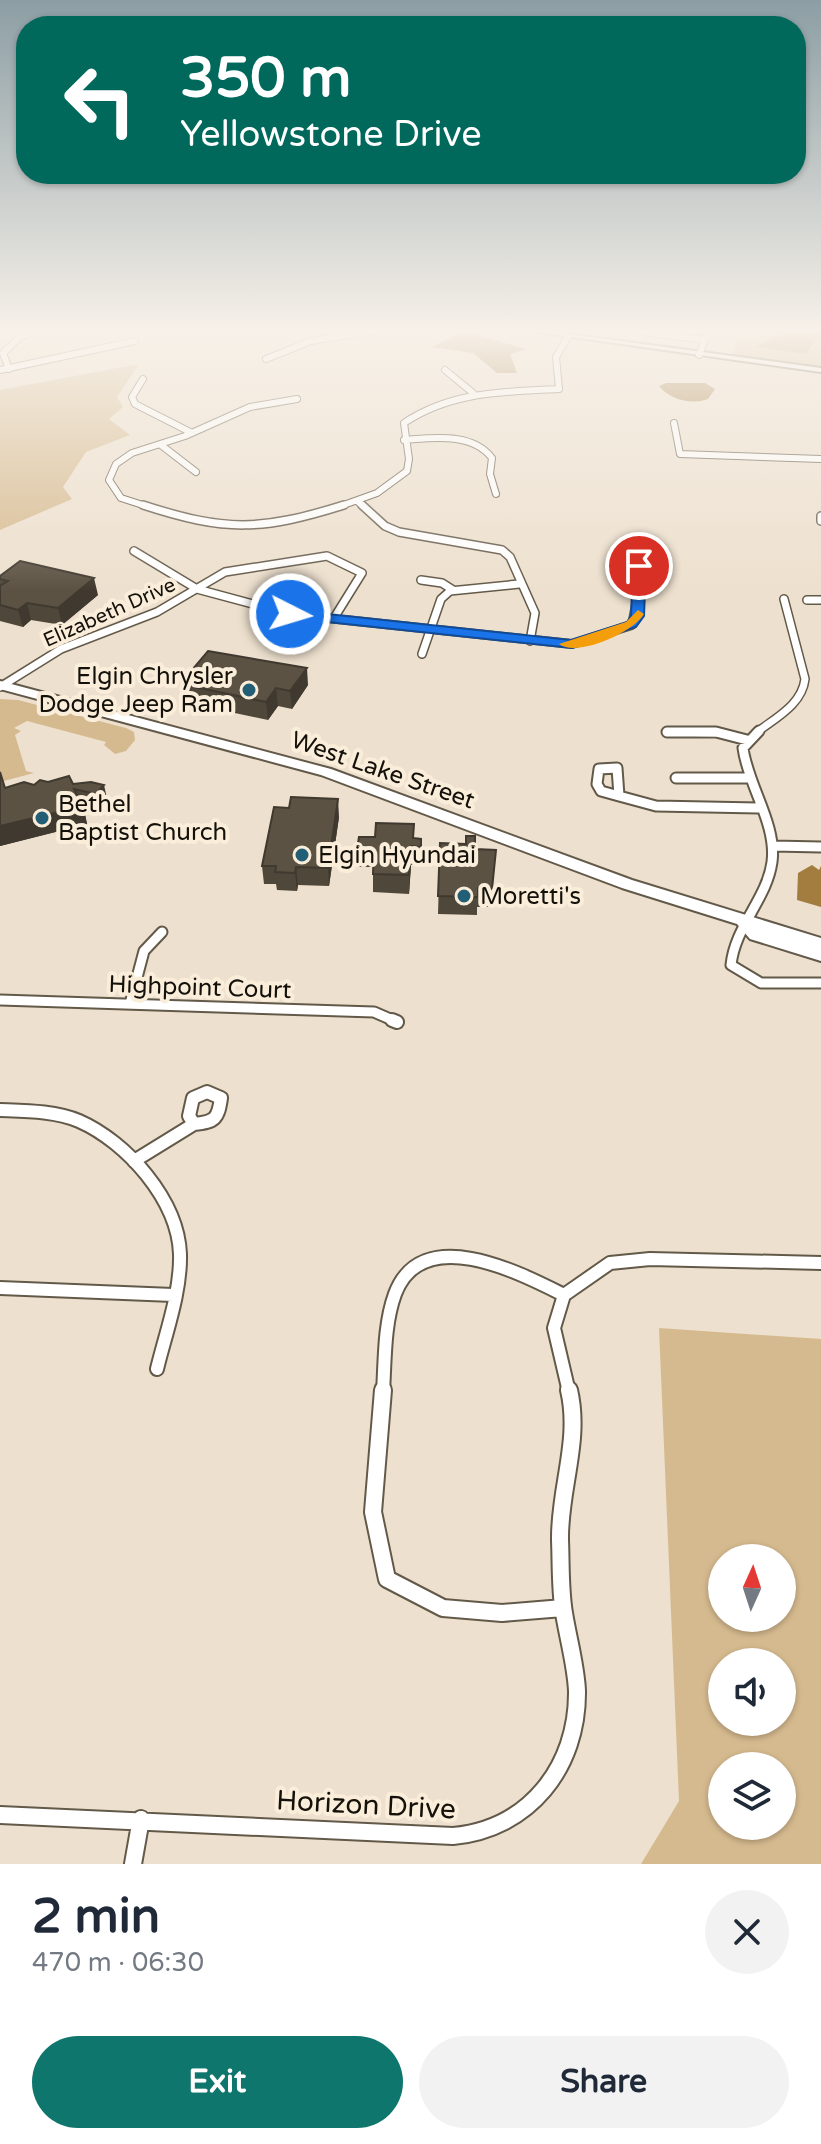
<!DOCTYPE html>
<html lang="en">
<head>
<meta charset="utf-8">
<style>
	:root { --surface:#fff; --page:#f2f2f3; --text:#1f2937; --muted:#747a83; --accent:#0f766e }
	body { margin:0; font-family:"Varela Round",sans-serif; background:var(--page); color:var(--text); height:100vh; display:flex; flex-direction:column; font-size:30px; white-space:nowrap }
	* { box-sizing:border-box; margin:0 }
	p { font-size:26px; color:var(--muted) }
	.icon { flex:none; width:44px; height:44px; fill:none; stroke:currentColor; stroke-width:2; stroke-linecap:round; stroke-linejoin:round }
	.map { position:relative; height:1864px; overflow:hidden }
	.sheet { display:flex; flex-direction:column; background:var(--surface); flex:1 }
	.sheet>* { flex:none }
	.guide { position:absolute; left:16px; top:16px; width:790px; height:168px; border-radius:32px; box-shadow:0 2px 6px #0004; background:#00695c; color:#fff; overflow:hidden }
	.needle { width:52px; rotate:3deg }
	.buttons { position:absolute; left:708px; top:1544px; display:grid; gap:16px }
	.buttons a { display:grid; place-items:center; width:88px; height:88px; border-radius:50%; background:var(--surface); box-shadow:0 2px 6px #0004; font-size:40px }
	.pin { position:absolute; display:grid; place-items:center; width:68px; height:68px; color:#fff; margin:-34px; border:4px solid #fff; border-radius:50%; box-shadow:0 2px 8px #0007 }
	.me { position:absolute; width:88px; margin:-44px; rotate:95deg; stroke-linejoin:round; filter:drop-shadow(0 0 6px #0008) }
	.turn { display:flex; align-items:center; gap:28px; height:168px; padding:0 32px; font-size:36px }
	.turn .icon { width:104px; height:104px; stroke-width:2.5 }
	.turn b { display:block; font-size:56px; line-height:68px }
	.round { display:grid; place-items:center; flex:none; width:84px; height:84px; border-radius:42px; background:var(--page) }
	.summary { display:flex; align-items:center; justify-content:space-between; height:136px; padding:0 32px }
	h1 { font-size:48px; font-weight:700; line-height:60px }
	.button { display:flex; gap:16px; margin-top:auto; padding:16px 32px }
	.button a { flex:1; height:92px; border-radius:48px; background:var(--accent); color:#fff; font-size:32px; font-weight:700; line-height:92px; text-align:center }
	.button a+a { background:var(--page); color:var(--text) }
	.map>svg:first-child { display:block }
	.green { fill:#d6ba8f; fill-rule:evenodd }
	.water { fill:#a37d3f }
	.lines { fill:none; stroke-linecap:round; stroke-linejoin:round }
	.minor-far4-casing { stroke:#635949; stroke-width:8 }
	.minor-far3-casing { stroke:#635949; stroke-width:10 }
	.minor-far2-casing { stroke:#635949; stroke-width:13 }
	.minor-far1-casing { stroke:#635949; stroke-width:16 }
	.minor-casing { stroke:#635949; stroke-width:20 }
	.major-casing { stroke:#635949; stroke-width:4 }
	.highway-casing { stroke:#635949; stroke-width:4 }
	.minor-far4 { stroke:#fff; stroke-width:6 }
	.minor-far3 { stroke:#fff; stroke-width:7 }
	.minor-far2 { stroke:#fff; stroke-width:9 }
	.minor-far1 { stroke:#fff; stroke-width:12 }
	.minor { stroke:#fff; stroke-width:16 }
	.major { fill:#fff; fill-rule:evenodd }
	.highway { fill:#fff; fill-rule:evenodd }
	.wall { fill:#4f473a }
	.shaded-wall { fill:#40392f }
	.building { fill:#5c5243; stroke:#40392f; stroke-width:2 }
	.route { fill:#1a73e8; stroke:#114b97; stroke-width:2 }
	.slow { fill:#f59e0b }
	.poi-dot { fill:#225e76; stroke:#faeedb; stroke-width:3 }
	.labels { text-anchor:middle; stroke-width:8; stroke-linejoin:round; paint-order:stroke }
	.far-street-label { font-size:20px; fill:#14100a; stroke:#faeedb }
	.poi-label { font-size:24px; fill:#14100a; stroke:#faeedb; text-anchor:start }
	.street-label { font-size:24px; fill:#14100a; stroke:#faeedb }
	.near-street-label { font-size:28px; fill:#14100a; stroke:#faeedb }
</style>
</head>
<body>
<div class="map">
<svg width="821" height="1864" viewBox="0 0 821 1864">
	<rect width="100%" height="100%" fill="#ede0ce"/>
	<path class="green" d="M776 330H821V367L733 355 736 340 755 339Z
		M139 364 117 397 123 407 109 419 130 435 86 452 63 487 72 499 0 530V390Z
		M0 699 18 700 126 728 134 732 135 740 126 751 115 754 104 745 106 742 27 721 14 728 21 731 15 735 26 771 34 773 0 782Z
		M659 1328 821 1339V1864H641L679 1801ZM722 1558H782V1618H722ZM782 1662V1722H722V1662ZM782 1766V1826H722V1766Z"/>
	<path class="water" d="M791 330H821V334L806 354 756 347Z
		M463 331 526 349 510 354 517 373H497L473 353 432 347Z
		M666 383H705L715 389 708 399C692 405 670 400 659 386Z
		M812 865 819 870 821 866V907L797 900 798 873Z"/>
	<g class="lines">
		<g class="minor-far4-casing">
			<path id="minor-far4" d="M628 330 704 340
				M699 355 708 332 714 330
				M266 359 311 341 380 330
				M9 369 3 353 19 338 37 330
				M0 370 135 341
				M445 370 473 393
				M143 379 132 397 135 404 192 433
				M674 423 680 454 821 459
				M404 440C433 438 472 432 492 458L490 474 496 494
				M161 445 196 472
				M357 501 364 507
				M149 507 121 498 109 480 116 464 132 453 185 436 250 407 297 399
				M338 507 377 493 407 471 409 459 404 423C452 391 504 392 559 389L556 357 568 337"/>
		</g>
		<g class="minor-far3-casing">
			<path id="minor-far3" d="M143 505C226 532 261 531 344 505
				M362 505 385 526 399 532 502 550 510 557 535 613 530 641
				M821 516V521
				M134 551 197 589 290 614 572 644 632 625 645 558
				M421 580 442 583 453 590
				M807 600H821
				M422 654 441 599 450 591 519 584
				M0 687 61 649 157 612 225 572 327 556 362 573 334 618
				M667 732 720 733
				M756 733C775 718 802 705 805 679L784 599"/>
		</g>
		<g class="minor-far2-casing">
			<path id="minor-far2" d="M759 731 743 748C748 786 777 824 772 862 767 899 735 926 731 965L761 983H821
				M667 732H716L747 740
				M617 768 619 796 601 791 597 784 599 769Z
				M676 778H749
				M619 796 656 806 758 808
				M773 846 821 847
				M0 1000 374 1012 397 1022
				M130 1004 144 951 162 932"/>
		</g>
		<g class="minor-far1-casing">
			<path id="minor-far1" d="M392 1020 397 1022
				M207 1092 221 1098C218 1119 215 1122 194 1124L189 1116 193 1098Z
				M0 1110C26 1111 55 1111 79 1121 127 1142 178 1200 180 1254 181 1292 166 1332 157 1369
				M134 1161 194 1124
				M0 1288 173 1295
				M564 1295 554 1328 569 1392
				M383 1392C385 1360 384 1324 395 1294 422 1222 520 1273 564 1295L610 1263 650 1259 821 1263"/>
		</g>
		<g class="minor-casing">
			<path id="minor" d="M383 1390 373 1512 387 1579 443 1608 502 1613 563 1608
				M0 1815 453 1836C529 1829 578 1767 577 1691 576 1666 568 1638 564 1613 560 1590 561 1564 560 1540 559 1489 581 1441 569 1390
				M133 1864 141 1819"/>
		</g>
		<g class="major-casing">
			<path id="major" d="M522 330H538L821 368V372Z"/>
		</g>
		<g class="highway-casing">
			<path id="highway" d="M0 681 331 769 632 880 821 938V961L750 939 737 924 622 888 321 775 0 689Z"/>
		</g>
		<use href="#minor-far4" class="minor-far4"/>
		<use href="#minor-far3" class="minor-far3"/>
		<use href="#minor-far2" class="minor-far2"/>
		<use href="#minor-far1" class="minor-far1"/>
		<use href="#minor" class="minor"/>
		<use href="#major" class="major"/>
		<use href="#highway" class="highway"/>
	</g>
	<path class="wall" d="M0 576 98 595 62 625 31 620 23 627 0 621Z
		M186 677 308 685 292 709 278 706 268 720 197 705 196 696 189 695Z
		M0 772 5 788 34 785 48 782 73 784 91 782 108 803 100 812 84 808 87 824 0 846Z
		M339 817 329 886 298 885 297 891 277 890 276 884H264L262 866Z
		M414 838 421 839V865H411L409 894 373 892V867H358L357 849Z
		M440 843 466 844 475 849 496 850 491 907H477V915L438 914Z"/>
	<path class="shaded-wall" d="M94 578 98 595 62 625 58 608Z
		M27 603 31 620 23 627 18 610Z
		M307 668 308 685 292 709 290 691Z
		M276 688 278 706 268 720 266 702Z
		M104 785 108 803 100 812 96 794Z
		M338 799 339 817 329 886 328 868Z
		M83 806 87 824 0 846V826Z
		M411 846V865L409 894V875Z
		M296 867 298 885 297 891 295 873Z"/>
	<path class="building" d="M20 561 94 578 58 608 27 603 18 610 0 605V586L8 581 0 579V576Z
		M208 651 307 668 290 691 276 688 266 702 195 687 201 680 186 677Z
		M0 772 5 788 24 782 34 785 40 780 48 782 69 776 73 784 91 782 104 785 96 794 74 789 83 806 0 826Z
		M291 797 338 799 328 868 296 867 295 873 275 872 276 866H262L274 807 289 808Z
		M376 823 414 824 413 838 421 839V847L411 846 409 875 373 874 374 849H357L359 837H375Z
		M466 836H475V849L496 850 492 889 478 888V897L438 896 440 843 466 844Z"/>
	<linearGradient id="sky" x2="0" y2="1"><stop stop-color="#8c9ea4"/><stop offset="0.56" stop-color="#f7f1e9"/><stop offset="1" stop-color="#f7f1e9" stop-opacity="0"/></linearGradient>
	<rect width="821" height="591" fill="url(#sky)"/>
	<path class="route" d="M639 562 646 566 644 616 636 627 572 648 290 618 284 614 290 610 571 640 627 622 631 616 633 566Z"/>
	<path class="slow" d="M638 610 644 614C634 632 577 658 559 644L626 622Z"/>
	<g class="poi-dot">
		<circle cx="249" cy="690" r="8"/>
		<circle cx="42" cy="818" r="8"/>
		<circle cx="302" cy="855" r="8"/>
		<circle cx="464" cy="896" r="8"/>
	</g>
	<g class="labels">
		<g class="far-street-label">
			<text transform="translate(109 612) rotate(-24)" y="7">Elizabeth Drive</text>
		</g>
		<g class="poi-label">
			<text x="233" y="684" text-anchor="end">Elgin Chrysler<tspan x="233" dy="28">Dodge Jeep Ram</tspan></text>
			<text x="58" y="812">Bethel<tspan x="58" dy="28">Baptist Church</tspan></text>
			<text x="318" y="863">Elgin Hyundai</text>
			<text x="480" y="904">Moretti's</text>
		</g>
		<g class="street-label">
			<text transform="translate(383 770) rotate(19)" y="8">West Lake Street</text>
			<text transform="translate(200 987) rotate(2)" y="8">Highpoint Court</text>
		</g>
		<g class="near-street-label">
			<text transform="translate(366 1804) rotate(3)" y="10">Horizon Drive</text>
		</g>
	</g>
</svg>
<div class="buttons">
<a><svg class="needle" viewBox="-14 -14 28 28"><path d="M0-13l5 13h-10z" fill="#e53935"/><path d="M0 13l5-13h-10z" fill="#747a83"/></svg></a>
<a><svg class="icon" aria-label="sound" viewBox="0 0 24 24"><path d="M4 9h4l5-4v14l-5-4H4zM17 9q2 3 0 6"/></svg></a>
<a><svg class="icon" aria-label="layers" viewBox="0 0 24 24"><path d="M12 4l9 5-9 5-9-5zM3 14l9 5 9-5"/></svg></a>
</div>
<div class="pin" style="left:639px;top:566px;background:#d93025"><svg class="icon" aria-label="arrive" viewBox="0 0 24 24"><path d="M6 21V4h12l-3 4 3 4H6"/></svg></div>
<svg class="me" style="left:290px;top:614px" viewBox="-20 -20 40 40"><circle r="17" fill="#1a73e8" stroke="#fff" stroke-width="3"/><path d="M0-11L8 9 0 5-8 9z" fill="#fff"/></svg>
<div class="guide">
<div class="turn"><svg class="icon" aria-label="left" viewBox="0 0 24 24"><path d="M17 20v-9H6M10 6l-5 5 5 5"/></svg><div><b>350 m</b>Yellowstone Drive</div></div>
</div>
</div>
<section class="sheet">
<div class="summary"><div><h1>2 min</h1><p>470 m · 06:30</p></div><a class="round"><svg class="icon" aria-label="close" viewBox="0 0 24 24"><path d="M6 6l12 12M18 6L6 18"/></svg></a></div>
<div class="button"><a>Exit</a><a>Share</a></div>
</section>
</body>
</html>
